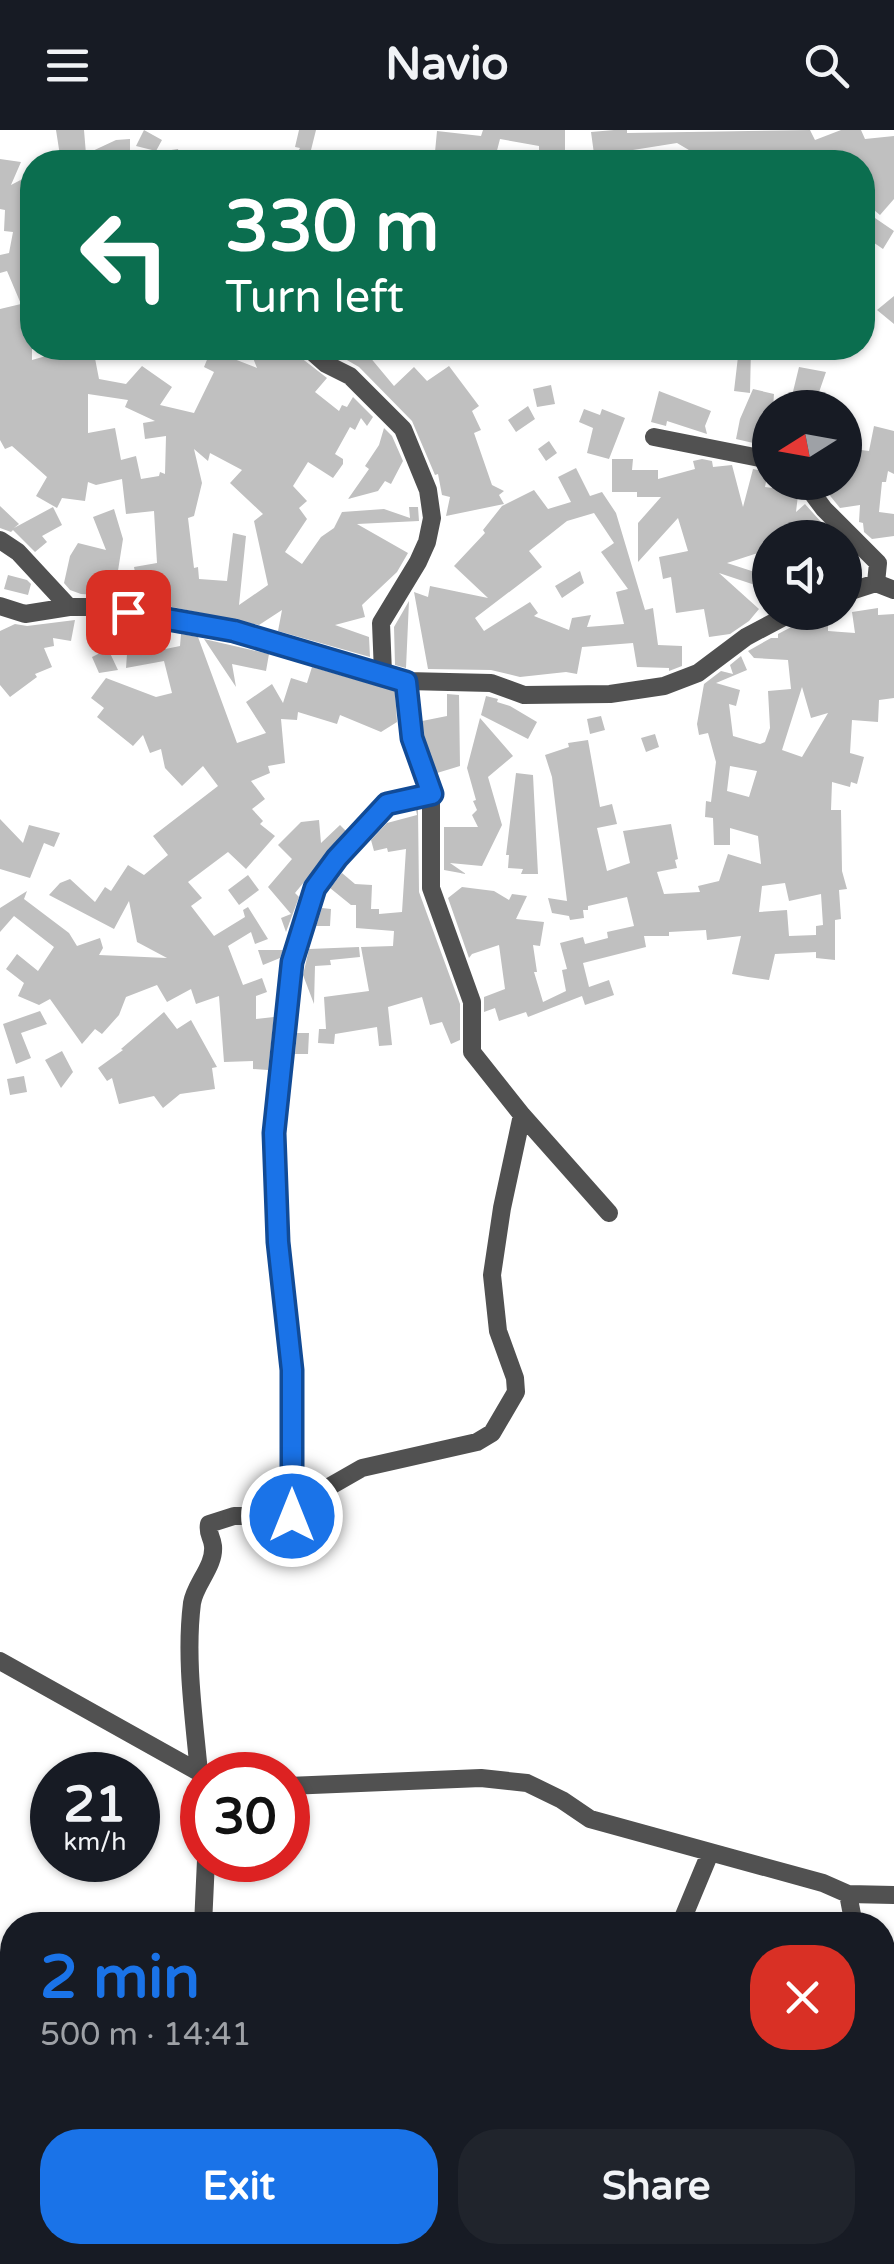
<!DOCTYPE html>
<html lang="en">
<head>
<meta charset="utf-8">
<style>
	:root { --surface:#171b24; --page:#20242c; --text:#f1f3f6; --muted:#9ea1a6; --accent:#1a73e8 }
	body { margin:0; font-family:"Varela Round",sans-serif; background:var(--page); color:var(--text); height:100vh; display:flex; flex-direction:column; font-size:38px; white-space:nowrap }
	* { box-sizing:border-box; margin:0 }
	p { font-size:32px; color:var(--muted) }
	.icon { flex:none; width:55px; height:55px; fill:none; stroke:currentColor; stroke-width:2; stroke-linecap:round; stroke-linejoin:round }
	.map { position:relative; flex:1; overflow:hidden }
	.side { position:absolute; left:0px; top:1782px; width:895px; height:352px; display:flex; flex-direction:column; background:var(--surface); border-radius:40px 40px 0 0; box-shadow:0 2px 8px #0004 }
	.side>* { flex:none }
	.banner { position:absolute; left:20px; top:20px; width:855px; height:210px; border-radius:40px; box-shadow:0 2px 8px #0004; background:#0b6e4f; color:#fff; overflow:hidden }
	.needle { width:65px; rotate:259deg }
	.fabs { position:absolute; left:752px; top:260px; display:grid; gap:20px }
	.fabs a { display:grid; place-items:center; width:110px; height:110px; border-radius:50%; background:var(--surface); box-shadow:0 2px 8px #0004; font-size:50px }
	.speed { position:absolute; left:30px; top:1622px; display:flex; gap:20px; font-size:50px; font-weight:700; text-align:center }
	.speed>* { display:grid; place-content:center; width:130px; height:130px; border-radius:50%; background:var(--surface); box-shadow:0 2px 8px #0004; line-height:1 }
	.speed small { font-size:25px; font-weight:400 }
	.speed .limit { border:15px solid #d22; background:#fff; color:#111 }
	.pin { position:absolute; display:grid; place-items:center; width:85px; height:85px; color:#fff; margin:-42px; border-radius:20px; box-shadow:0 5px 15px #0006 }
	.me { position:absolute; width:110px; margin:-55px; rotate:0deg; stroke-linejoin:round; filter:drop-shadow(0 0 8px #0008) }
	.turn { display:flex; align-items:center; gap:35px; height:210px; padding:0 40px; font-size:45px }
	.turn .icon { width:130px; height:130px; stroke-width:2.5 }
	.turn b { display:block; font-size:70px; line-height:85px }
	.round { display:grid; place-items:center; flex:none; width:105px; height:105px; border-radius:40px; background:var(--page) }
	.head { display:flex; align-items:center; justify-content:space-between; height:170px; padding:0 40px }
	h1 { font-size:60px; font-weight:800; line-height:75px; color:var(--accent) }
	.primary-button { display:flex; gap:20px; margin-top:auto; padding:20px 40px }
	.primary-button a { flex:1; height:115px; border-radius:40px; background:var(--accent); color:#fff; font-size:40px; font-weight:800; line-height:115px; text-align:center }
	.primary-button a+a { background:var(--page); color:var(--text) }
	header { display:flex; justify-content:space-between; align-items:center; height:130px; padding:0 40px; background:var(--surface); font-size:45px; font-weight:800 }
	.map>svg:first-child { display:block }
	.building { fill:#c0c0c0; fill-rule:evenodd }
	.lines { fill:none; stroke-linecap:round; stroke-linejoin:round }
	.street { stroke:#515151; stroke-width:18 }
	.route-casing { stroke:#114b97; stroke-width:25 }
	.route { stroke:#1a73e8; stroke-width:18 }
</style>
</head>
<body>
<header><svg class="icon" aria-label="menu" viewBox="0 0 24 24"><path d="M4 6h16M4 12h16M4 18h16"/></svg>Navio<svg class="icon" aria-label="search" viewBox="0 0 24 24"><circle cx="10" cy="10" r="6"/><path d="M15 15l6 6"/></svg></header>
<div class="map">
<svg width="894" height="2134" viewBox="0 0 894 2134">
	<rect width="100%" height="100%" fill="#fff"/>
	<path class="building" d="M56 0H84L86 24 116 10 130 9V20L123 21 117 27H107L110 32H61Z
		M144 0 162 10 156 21 136 16Z
		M299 0H316L308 32 295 26 300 18 295 17Z
		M483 0H565V23L539 24V16L500 9 494 32 435 22 437 1 481 6Z
		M614 0H627V3L810 0 815 10 841 0H861L865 9 894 6V69L880 85 862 70V32H856L852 27 840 32H690L694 23 677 13 633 20 634 32H615L614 22 594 24 591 2Z
		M178 19 181 32H169L158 22Z
		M0 29 21 32 11 55 32 44V230L74 218H93L99 249 126 254 142 236 172 257 160 275 194 283 214 242 204 237 211 220 257 238 249 218H296L300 227 327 248 315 262 339 281 342 275 347 277 353 267 373 287 367 296 361 288 355 300 350 297 335 324 343 329V334L333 348 308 332 293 356 307 371 299 378 307 389 285 422 302 434 321 407 334 398 342 382 384 379 410 388 409 377H418L419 391 357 394 408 423 397 442 362 475 365 487 335 495 369 507 370 527 278 501 282 480 259 495 158 474 163 447 137 453 134 437 157 433 154 381 126 384 122 349 96 355 88 352 85 371 62 368 57 378 36 366 47 347 12 316 5 319 0 310V179L21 174 7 141 0 143V125L9 123 13 102 4 101 5 80 0 79ZM88 264 128 270 125 277 155 291 143 293 145 309 166 306 165 344 160 342 159 346 141 349 136 326 121 330 115 298 88 303ZM194 319 208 331 210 323 242 340 230 353 263 384 254 391 268 455 239 475 246 406 233 403 227 451 199 449 198 437 194 438 188 388 194 386 202 353Z
		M875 88 894 101 883 119 864 106Z
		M894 166V194L877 180Z
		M326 218H361L356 222 365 230 369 226 394 256 414 237 427 251 449 236 479 276 472 281 481 300 474 303 492 355 504 361 499 365 504 374 446 386 450 367 442 365 438 344 435 345 412 291 359 237Z
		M739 218H751L750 263 734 261Z
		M799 237 826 242 817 268 833 278H789Z
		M551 255 555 274 537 277 533 259Z
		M753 259 774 264 773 278H770V317L736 309 740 289Z
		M659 261 711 281 705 296 707 304 667 291 666 296 651 292Z
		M528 276 535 289 516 302 508 290Z
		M584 279 600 285 602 279 625 288 609 329 587 323 593 298 579 292Z
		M874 296 894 301V344L888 341 886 352H882L879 382 894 384V406L872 409 864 402 863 393 859 392 860 375 840 378 827 362 826 353 845 352V318L869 321Z
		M384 298 392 306 403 331 391 354 385 351 378 361 348 369 369 339 365 336 379 315Z
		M549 311 557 323 546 331 538 319Z
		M612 329H633L632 340H658V349L695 339 693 331 702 329 712 331 713 337 732 335 743 377 753 339 768 342 765 357 795 361 798 365 796 382 805 374 830 402 829 408H770V419L727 433 770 447V460L719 443 759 479 749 491 730 504 709 507 704 479 676 483 671 447 663 449 659 427 688 421 678 388 638 432V393L661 367H637V362H612Z
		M576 338 590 366 602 362 616 383 645 480 653 478 658 515 682 516V536L669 541V538L637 537 633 513 582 517 577 544 566 542 520 547 491 540 428 539 414 462 428 467 430 456 488 468 454 436 485 403 483 400 502 376 534 360 548 379 571 372 558 347ZM594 383 614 413 601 422 628 459 616 462 624 494 587 497 591 485 572 488 569 500 534 486 538 483 530 472 484 501 475 488 542 437 529 421 567 391Z
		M0 376 19 394 14 398 53 377 62 395 42 406 47 412 35 422 13 400 11 402 0 398Z
		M114 379 123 409 114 466 81 464 70 460 64 453 70 426 78 413 106 420 93 387Z
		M845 419 857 429 853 447 845 450Z
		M580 441 584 453 562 468 555 456Z
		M8 445 27 450 31 454 28 465 4 459Z
		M409 471 406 538 395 535 394 497Z
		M878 478V485L894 484V568L879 570 878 592 852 590 850 623 864 627 857 654 851 652 850 657 832 652 831 680H841L842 741 847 759 839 760 841 789 835 790V830L816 828V822L775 824 769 850 748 847 732 844 741 806 707 810 706 800 669 802V806H644L646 817 583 833 589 857 609 850 614 865 585 875 582 866 528 887 526 882 499 891 495 878 484 882V867L505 859 499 815 472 824 469 828 448 768 462 757 494 761 509 770 512 764 527 766 516 789 544 792 540 816 533 815 537 842H534L543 872 566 861 562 840 567 839 560 813 583 807 585 814 608 808 607 802 634 796 627 767 588 776V780H583L584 788 570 790 569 786 552 783 548 768 567 771 552 647 545 625 569 617 568 613 588 610 600 677 612 674 617 694 597 698 607 741 630 733 623 701 671 694 678 729 675 730 677 738 657 742 664 764 700 762 698 756 719 751 728 724 761 734 758 706 730 698V715H714L713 688 705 687 706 671 711 672 716 632 708 603 699 605 697 594 704 554 721 541 733 544 730 535 741 526 747 540 716 553 740 560 736 576 729 574 733 606 760 614 765 612 770 598 768 561 791 559 788 530 754 528 748 521 771 508H778V504L799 493V496L828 494V501L855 503 852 482ZM802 557 811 588 828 583 802 627 782 620ZM730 636 757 641 749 667 727 661ZM785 753 789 771 821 764 823 795 816 796V805L789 806 787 780 759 782 762 756Z
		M75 490 71 511 53 508 54 516 44 518 52 537 35 544 37 547 10 567 0 555V501L15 494 27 496Z
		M129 496 148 498 146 523 180 516 181 504 198 507 237 613 266 603 246 572 272 554 283 573 291 548 307 553 312 537 395 561 397 592 381 602 340 585 337 594 298 582 297 590 281 589 285 633 268 636 270 643 251 651 265 669 252 679 263 691 260 694 275 706 246 739 228 722 188 752 202 768 191 776 214 806 245 787 243 780 248 777 268 809 255 814 251 802 228 816 243 855 262 848 267 862 256 866V889L274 887 268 940 253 939V931L224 932 219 866 196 874 191 859 167 872 157 855 126 867 119 885 102 904 95 899 82 914 50 869 39 875 18 866 24 853 6 839 17 824 38 841 54 817 14 786 0 802V778L27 761 24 769 69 803 77 816 100 808 103 818 99 825 167 828 137 812 129 771 114 799 49 765 60 753 70 749 95 772 105 757 111 761 128 735 144 745 168 725 153 706 218 656 203 636 182 656 165 638 161 619 150 623 143 605 133 616 97 587 104 578 91 568 106 548 156 567 172 563 164 531 126 538Z
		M204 509 269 524 266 541 232 534 236 557Z
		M108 519 118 540 99 543 92 527Z
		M447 564 459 565 460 636 437 643 423 605 422 591 447 586Z
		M486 566 498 569 497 572 510 576 537 592 528 609 481 585Z
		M601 586 605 600 590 604 587 589Z
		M480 588 513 626 488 647 502 695 482 736 450 733 466 744 444 740V697H478L472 685 477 680 473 671 476 670 467 638Z
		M655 604 659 617 646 622 641 608Z
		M516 643 533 645 538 744H521L523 739 508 738 509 725H506Z
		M416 680H418L419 762 460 874V910L451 914 442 892 430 895 422 867 388 877 392 915 379 916 377 897 335 904 334 914 318 913 319 899H326L324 867 369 861 361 817 393 816 394 801 356 798V775H351L330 758 342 743 355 754 372 755 371 779H379V784L402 782 406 719 388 722 387 718 374 721 371 710 387 693 417 685Z
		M0 689 23 713 29 695 60 703 54 717 44 713 30 748 0 739Z
		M319 690 321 713 340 695 346 701 295 763 299 767 286 802 281 788 291 784 268 757 292 729 278 715 301 692Z
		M248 745 259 760 239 775 228 760Z
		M322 778 331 779 330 796H316Z
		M359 817 360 827 330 830 331 835 315 836 314 874 303 845 309 819Z
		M258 820H283L280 828 263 835Z
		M40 881 47 894 21 903 31 928 16 934 3 894Z
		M164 882 177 899 191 890 217 937 212 938 215 959 180 964 163 978 154 966 119 974 112 948 107 951 98 938 123 920 121 919Z
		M297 903H309L308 924H295Z
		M62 921 73 942 61 958 45 930Z
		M24 946 27 962 10 965 7 949Z"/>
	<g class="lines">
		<path class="street" d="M128 32H150
			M308 218 326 234 350 246 403 299 428 360 432 388 427 412 418 432 381 493 383 543
			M654 307 770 330
			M804 352 824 379 878 433 876 453
			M0 410 18 422 69 477
			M845 463 876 453 894 460
			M0 476 25 484 69 477H104L153 486 234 501 407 551 491 553 524 565 610 564 664 556 698 543 746 507 793 482
			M407 551 411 608 431 664V758L472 872V922L522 985 609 1083
			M292 1386V1240L278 1112 274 1003 292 832 315 757 337 729 387 674 431 664
			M0 1531 204 1645
			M199 1643C194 1587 185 1529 192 1473 195 1454 215 1436 213 1416 212 1406 207 1404 209 1394L234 1386H292L299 1374 362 1338 477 1312 492 1303 516 1262 515 1248 498 1201 492 1145 502 1078 522 985
			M288 1656 481 1648 527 1653 562 1670 590 1689 823 1753 848 1764 894 1765
			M848 1764 854 1795
			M203 1795 206 1730
			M680 1795 710 1723
			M0 1908 12 1905
			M882 1923 894 1955
			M882 2038H894
			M766 2122 774 2134"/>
	</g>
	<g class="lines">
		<g class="route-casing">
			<path id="route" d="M128 482 234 501 406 552 412 608 432 664 387 674 337 728 315 758 292 832 274 1003 278 1112 292 1240V1386"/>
		</g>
		<use href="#route" class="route"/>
	</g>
</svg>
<div class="fabs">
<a><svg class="needle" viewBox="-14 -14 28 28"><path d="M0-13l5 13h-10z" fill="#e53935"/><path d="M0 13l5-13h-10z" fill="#9ea1a6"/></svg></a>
<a><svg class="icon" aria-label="sound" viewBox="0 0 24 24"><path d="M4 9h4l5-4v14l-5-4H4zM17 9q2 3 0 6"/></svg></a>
</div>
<div class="speed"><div>21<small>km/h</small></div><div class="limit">30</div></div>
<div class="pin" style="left:128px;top:482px;background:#d93025"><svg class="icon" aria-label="arrive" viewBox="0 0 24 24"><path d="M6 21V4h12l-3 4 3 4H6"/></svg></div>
<svg class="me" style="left:292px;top:1386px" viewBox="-20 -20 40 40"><circle r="17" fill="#1a73e8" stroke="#fff" stroke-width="3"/><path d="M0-11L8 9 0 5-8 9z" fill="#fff"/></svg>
<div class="banner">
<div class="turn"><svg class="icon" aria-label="left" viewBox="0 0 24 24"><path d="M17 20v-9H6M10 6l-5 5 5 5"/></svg><div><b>330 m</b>Turn left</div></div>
</div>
<section class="side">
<div class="head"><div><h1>2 min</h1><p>500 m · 14:41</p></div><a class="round" style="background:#d93025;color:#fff"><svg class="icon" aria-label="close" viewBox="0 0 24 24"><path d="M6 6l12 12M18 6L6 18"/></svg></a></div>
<div class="primary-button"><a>Exit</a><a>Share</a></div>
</section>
</div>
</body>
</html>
